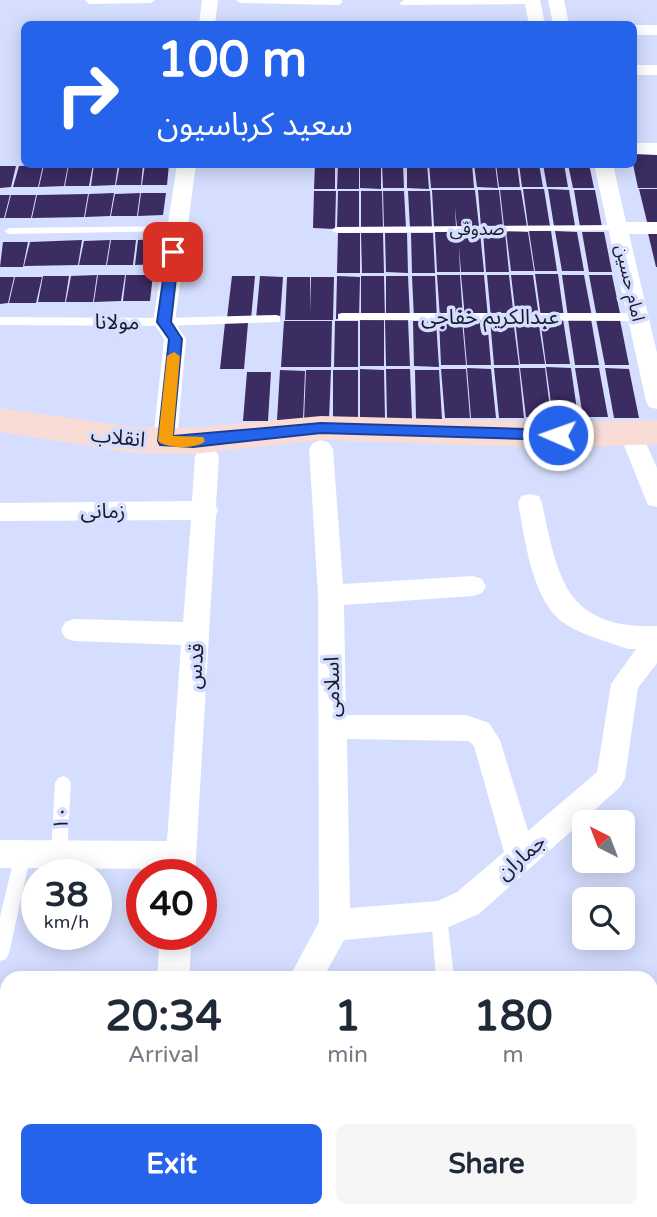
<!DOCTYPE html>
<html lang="en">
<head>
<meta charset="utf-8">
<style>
	:root { --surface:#fff; --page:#f6f6f7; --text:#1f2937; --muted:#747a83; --accent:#2563eb }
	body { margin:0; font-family:"Varela Round","Noto Sans Arabic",sans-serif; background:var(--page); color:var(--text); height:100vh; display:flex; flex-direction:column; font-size:26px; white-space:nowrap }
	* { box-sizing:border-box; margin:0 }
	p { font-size:23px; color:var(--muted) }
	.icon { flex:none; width:38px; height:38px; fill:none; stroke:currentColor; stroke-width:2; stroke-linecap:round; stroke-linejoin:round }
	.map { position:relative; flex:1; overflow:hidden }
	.panel { position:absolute; left:0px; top:971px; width:658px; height:247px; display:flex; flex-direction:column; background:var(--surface); border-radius:21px 21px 0 0; box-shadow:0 4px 18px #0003 }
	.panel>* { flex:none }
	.banner { position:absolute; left:21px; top:21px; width:616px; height:147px; border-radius:10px; box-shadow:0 4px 18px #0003; background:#2563eb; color:#fff; overflow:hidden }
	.needle { width:46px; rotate:318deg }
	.fabs { position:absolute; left:572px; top:810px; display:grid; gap:14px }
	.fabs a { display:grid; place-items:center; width:63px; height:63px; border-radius:10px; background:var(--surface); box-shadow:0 4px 18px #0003; font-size:35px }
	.speed { position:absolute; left:21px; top:859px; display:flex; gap:14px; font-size:35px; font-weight:700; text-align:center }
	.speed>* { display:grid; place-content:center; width:91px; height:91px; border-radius:50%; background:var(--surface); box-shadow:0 4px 18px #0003; line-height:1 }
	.speed small { font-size:18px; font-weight:400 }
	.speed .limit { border:10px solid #d22; background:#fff; color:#111 }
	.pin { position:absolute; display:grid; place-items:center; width:60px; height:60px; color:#fff; margin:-30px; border-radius:14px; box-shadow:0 4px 10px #0006 }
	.me { position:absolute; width:77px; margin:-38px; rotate:272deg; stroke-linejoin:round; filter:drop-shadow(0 0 5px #0008) }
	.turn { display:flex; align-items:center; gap:24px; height:147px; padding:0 21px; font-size:32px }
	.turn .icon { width:91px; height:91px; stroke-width:2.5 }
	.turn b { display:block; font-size:49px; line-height:60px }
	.eta { display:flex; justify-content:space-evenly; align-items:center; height:119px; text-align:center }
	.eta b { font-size:42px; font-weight:800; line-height:49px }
	.cta { display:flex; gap:14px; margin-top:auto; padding:14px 21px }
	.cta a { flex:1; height:80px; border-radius:10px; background:var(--accent); color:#fff; font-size:28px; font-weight:800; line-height:80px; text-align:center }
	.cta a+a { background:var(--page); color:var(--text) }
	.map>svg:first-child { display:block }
	.building { fill:#3b2c62 }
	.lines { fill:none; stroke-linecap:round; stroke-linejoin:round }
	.lane { fill:#fff; fill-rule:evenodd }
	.street { fill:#fff; fill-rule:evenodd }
	.secondary { fill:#f9dcd6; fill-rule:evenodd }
	.route { fill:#2563eb; stroke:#184099; stroke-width:2 }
	.slow { fill:#f59e0b }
	.labels { text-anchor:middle; stroke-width:7; stroke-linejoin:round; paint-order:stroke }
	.far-street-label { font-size:18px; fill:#181b29; stroke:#d5defe }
	.street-label { font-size:21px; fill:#181b29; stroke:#d5defe }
</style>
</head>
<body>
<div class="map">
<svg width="657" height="1217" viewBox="0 0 657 1217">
	<rect width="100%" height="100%" fill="#d5defe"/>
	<path class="building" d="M634 154H657V188H638L633 164Z
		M69 164H93L89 186H65Z
		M94 164H118L115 185 91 186Z
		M120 164H143L141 185H116Z
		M145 164H169L167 185H142Z
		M315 164H335V189H314Z
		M338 164H359V189H337Z
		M360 164H381V189L360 188Z
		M382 164H403L404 188H383Z
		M407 164H427L429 189 407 188Z
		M429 164H472L474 188H431Z
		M474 164H495L498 188 477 187Z
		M496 164H517L520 187H499Z
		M519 164H539L543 187H522Z
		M543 164H564L568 187H547Z
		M568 164H589L594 188H573Z
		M43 165 38 187H13L19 166Z
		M44 165H68L64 186 39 187Z
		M0 166H16L11 187 0 188Z
		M523 189H544L550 226H528Z
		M548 189 569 190 575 226H554Z
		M639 189H657V226H648Z
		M432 190H475L479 227H457L455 208 456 227H434Z
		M478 190H499L503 227H481Z
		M500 190H521L527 227 504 226Z
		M574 190H595L602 227H580Z
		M314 191H336L335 229 313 228Z
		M338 191H359V228H337Z
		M361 191H382L383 228H361Z
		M383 191H404L406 228H384Z
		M408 191H430L432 228H410Z
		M114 193 110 216 85 217 89 194Z
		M140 193 137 216H111L115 194Z
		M141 193H166L163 215 138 216Z
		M88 194 84 217 32 218 37 195Z
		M0 195H10L4 218H0Z
		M11 195H36L31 218H5Z
		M647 229H657V267H656Z
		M506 231 528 232 534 271H511Z
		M529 231H551L557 271H535Z
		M555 231 577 232 584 271H562Z
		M435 232H480L484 272H461L459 246 460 272H437Z
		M483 232H505L509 272H486Z
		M582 232H604L612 272H589Z
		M338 233H360V273H337Z
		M361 233H383L384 273H362Z
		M385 233H407L408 273 386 272Z
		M411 233H433L435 273H412Z
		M163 239 161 264 135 265 138 240Z
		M82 240 78 265 24 266 30 242Z
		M110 240 106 265H79L84 241Z
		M111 240H136L133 265H107Z
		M3 242H28L23 267H0Z
		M535 274H558L564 317H541Z
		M97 275 93 302H66L71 276Z
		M98 275H125L121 301 94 302Z
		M126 275H153L150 301H123Z
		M437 275H460L463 318H440Z
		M461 275H484L488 318H465Z
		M487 275H509L514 318H491Z
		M511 275H533L539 317H516Z
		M562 275H584L592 317H568Z
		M589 275H612L621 318H597Z
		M43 276H69L65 302H38Z
		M232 276H255L251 319 227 318Z
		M260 276 283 277 280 319H256Z
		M337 276 360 277 359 319H336Z
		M361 276H384L385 319H361Z
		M386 276H408L410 319H386Z
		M412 276H435L437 319H414Z
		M0 277H14L8 303 0 304Z
		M15 277H42L36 303H9Z
		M287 277H310V312L311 277H334L333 320H285Z
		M540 318 563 319 570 364H546Z
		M463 319H487L491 365H467Z
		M490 319H513L519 365H494Z
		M515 319H538L545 364H520Z
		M568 319H591L599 365H575Z
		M596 319 620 320 629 365H605Z
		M360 320H384V366H360Z
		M385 320H408L410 366H386Z
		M439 320H462L466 365H441Z
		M284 321H332L331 367H281Z
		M335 321H358V367H334Z
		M413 321H436L439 367 414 366Z
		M225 323H248L244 369H220Z
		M546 367 571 368 578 417H553Z
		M467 368 491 369 496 418H471Z
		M494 368H519L524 418H499Z
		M520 368H545L551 417H526Z
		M575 368H599L608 417H583Z
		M605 368 629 369 639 418H614Z
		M360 369 384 370 385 419H360Z
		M386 369H410L412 419H387Z
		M441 369H466L470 418H445Z
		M280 370 305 371 303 420H277Z
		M306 370H331L329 420H304Z
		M333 370H358V420L333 419Z
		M415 370H439L442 419H416Z
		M247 372H271L268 421H243Z"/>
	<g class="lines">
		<path class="lane" d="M85 0H155L151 3 89 4Z
			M236 0H341L343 2 339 5 240 3Z
			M404 0H536V1L532 4 401 5 400 3Z
			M618 225 622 226V230L336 233 331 230 336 227Z
			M177 226 181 227V231L9 234 4 231 9 228Z
			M342 313H638L644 317 638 321 338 320V314Z
			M276 315 280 316V322L164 326 0 325V317L164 318Z
			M63 776 68 778 71 783 67 854 65 859 59 862 53 859 51 854 55 783 58 778Z
			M23 846 29 849 31 854 9 953 6 959 0 961V917L15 854 17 849Z
			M439 908 445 910 447 916 454 978H436L431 916 433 910Z"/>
		<path class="street" d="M202 0H218L215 24H199Z
			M524 0H540L545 24H529Z
			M548 0H564L569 24H553Z
			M634 25H657V35H634Z
			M634 65H657V75H634Z
			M634 143H657V155L634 154Z
			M177 164H196L175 322 186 339 177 441 173 447 165 450 157 447 153 441 164 339 153 322Z
			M594 164H613L626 222H657V234H629L657 353V409L649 407 646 401Z
			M631 424 639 427 657 468V507L648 505 645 498 619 433 623 427Z
			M321 440 329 443 333 449 343 584 473 576 482 579 486 586 482 593 473 596 344 605 346 715H466L489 723 500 740 528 831 597 772 611 684 636 649H628C608 642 585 636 567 625 532 605 525 539 518 503L521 496 530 494 539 496 542 503C558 578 565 629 657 626V663L638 688 625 778 620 787 479 914 439 931 344 940 323 978H289L319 922 318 595 309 449 313 443ZM347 739 469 741 474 746 504 852 457 892 438 901 350 908Z
			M207 447 215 450 219 456 216 506 218 510 216 515 195 875H165V869L0 868V840L167 841 181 645 74 641 65 638 61 630 65 622 74 619 183 622 191 520 0 521V503L192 501 195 456 199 450Z
			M160 934H192L189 978H157Z
			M0 1067H7V1101H0Z
			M84 1211H121L119 1217H82Z"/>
		<path class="secondary" d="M0 408 134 427 193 428 321 416 558 422 657 420V444L558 448 321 440 193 454 134 453 0 432Z"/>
	</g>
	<path class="route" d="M173 248 179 252 171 322 182 339 173 436 321 423 558 430 565 435 558 440 321 433 193 447 160 445 158 441 169 339 157 322 167 252Z"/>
	<path class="slow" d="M174 352 180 356 173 436 203 437 205 441C197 449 167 449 158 441L167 356Z"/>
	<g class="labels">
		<g class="far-street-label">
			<text x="477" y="235">صدوقی</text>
			<text transform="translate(630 283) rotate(77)" y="6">امام حسین</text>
		</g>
		<g class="street-label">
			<text x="490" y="324">عبدالکریم خفاجی</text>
			<text transform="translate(117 322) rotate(1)" y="7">مولانا</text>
			<text transform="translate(118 437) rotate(6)" y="7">انقلاب</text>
			<text x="103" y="518">زمانی</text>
			<text transform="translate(195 666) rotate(-86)" y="7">قدس</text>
			<text transform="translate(332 687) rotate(-91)" y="7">اسلامی</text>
			<text transform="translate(61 818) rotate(-86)" y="7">۱۰</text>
			<text transform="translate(521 857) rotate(-41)" y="7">جماران</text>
		</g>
	</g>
</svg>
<div class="fabs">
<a><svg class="needle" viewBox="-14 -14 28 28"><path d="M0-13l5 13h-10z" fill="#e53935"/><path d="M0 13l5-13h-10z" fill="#747a83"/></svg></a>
<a><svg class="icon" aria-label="search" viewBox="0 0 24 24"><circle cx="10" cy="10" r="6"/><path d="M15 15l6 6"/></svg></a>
</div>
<div class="speed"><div>38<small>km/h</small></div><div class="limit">40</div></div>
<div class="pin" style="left:173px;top:252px;background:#d93025"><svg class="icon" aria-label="arrive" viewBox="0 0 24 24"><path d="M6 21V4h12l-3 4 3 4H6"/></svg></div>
<svg class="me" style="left:558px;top:435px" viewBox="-20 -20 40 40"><circle r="17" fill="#2563eb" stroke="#fff" stroke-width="3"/><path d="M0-11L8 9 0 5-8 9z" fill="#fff"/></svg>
<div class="banner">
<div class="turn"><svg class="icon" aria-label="right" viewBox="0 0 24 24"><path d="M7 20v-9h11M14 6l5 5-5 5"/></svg><div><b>100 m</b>سعید کرباسیون</div></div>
</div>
<section class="panel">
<div class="eta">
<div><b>20:34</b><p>Arrival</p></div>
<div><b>1</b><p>min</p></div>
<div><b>180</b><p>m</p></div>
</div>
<div class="cta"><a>Exit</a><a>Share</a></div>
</section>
</div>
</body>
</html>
